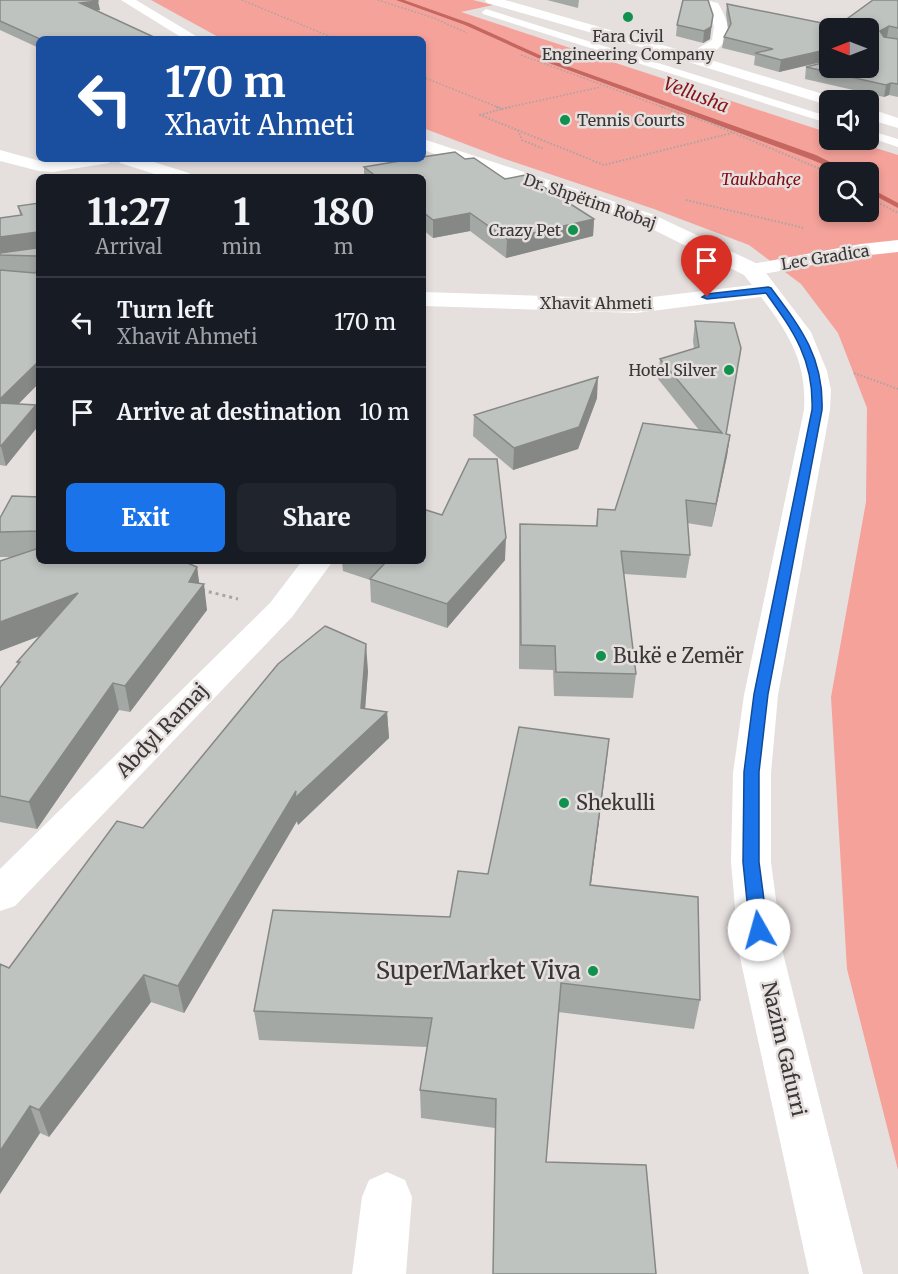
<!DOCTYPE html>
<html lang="en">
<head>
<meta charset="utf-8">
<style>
	:root { --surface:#171b24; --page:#20242c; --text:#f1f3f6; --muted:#9ea1a6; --line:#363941; --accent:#1a73e8 }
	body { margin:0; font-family:Merriweather,serif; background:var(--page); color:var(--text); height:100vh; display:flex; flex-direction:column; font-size:22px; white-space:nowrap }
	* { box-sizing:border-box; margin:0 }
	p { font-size:20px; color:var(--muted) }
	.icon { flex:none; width:33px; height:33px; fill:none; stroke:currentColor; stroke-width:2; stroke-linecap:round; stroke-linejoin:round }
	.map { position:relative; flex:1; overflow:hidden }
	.panel { position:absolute; left:36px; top:174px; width:390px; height:390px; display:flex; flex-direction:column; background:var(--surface); border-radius:9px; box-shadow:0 3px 9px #0003 }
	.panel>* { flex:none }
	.guide { position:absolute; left:36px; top:36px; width:390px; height:126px; border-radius:9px; box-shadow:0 3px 9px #0003; background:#1a4fa0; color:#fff; overflow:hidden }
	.needle { width:39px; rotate:270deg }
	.buttons { position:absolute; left:819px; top:18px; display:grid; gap:12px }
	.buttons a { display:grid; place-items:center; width:60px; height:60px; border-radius:9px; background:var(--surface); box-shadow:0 3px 9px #0003; font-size:30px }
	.pin { position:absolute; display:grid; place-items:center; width:51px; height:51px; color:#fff; margin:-62px -26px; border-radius:50% 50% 50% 0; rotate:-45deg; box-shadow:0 0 6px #0007 }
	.pin .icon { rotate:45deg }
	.me { position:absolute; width:66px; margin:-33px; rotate:353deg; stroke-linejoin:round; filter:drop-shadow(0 0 4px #0008) }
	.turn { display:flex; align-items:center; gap:21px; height:126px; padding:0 30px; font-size:27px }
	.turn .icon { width:78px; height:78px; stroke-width:2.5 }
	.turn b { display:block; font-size:42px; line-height:51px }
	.eta { display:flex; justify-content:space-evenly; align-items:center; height:102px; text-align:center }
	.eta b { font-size:36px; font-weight:800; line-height:42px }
	.primary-button { display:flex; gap:12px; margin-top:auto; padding:12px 30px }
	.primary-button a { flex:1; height:69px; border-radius:9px; background:var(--accent); color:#fff; font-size:24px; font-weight:800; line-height:69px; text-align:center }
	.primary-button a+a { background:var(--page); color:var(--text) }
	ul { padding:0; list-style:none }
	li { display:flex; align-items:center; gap:18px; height:90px; padding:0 30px; border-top:2px solid var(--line) }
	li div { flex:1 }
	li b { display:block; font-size:22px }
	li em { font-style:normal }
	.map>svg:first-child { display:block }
	.green { fill:#f5a29a; fill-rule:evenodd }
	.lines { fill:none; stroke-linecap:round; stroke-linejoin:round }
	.stream { fill:#c46760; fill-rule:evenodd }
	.path-far2 { stroke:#a9a4a3; stroke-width:1.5; stroke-dasharray:1.5 2; stroke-linecap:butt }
	.path-far1 { stroke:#a9a4a3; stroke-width:2; stroke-dasharray:1.5 2; stroke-linecap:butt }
	.path { stroke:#a9a4a3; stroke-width:3; stroke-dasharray:3 4; stroke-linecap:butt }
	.lane { fill:#fff; fill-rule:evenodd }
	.street { fill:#fff; fill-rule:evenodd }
	.secondary { fill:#fff; fill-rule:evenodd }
	.wall { fill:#a4a8a5 }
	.shaded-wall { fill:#868886 }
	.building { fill:#bfc3c0; stroke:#868886; stroke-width:1.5 }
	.route { fill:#1a73e8; stroke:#114b97; stroke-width:1.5 }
	.poi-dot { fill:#10914e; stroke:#e5dfde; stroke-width:2 }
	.labels { text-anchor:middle; stroke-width:5; stroke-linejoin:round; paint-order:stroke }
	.far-poi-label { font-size:16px; fill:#3a3737; stroke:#e5dfde; text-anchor:end }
	.far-park-label { font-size:16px; font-style:italic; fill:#810712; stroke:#e5dfde }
	.far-street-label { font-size:16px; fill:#3a3737; stroke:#e5dfde }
	.far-water-label { font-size:18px; font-style:italic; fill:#871218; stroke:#e5dfde }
	.poi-label { font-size:20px; fill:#3a3737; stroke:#e5dfde; text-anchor:start }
	.street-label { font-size:20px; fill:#3a3737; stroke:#e5dfde }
	.near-poi-label { font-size:24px; fill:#3a3737; stroke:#e5dfde; text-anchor:end }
</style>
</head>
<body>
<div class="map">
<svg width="898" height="1274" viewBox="0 0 898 1274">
	<rect width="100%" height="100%" fill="#e5dfde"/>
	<path class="green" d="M151 0H473L493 5 461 12 829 133 830 140H850L898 155V1170L847 969 831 697 866 502 867 408 838 333 801 284 749 245 654 209 502 158 423 128V39H222ZM830 172H868V212H830Z"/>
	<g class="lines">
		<path class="stream" d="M396 0H404L469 23 553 61 816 155 850 172H841L810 159 549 63 465 25Z
			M868 187 898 203V208L868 192Z"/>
		<path class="path-far2" d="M242 0 336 39
			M378 0 434 18 467 33
			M521 55 665 108
			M423 77 500 108
			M505 108 601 87"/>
		<path class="path-far1" d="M496 107 502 109 480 115 604 165 732 133
			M661 107 710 123 830 173
			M502 109 512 107
			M518 130 522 140 544 149
			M868 197 898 213
			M686 200 804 228
			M854 373 898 389"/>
		<path class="path" d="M202 590 238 599"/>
		<path class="lane" d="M486 9 830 117V124L483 14 482 12Z
			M868 130 898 139V147L868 137Z"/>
		<path class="street" d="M485 0H505L690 53 712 40 714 26 708 9 686 3 684 0H705L718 3C733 29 732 43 704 58L836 98 838 100H830V106L824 104 624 42 487 3Z
			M868 108 898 118V128L868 119Z
			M0 150 40 161 112 159 109 163 103 164 53 172 39 171 0 161Z
			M117 159H144L189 173 192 177H164L120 163Z
			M898 240V252L861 256 752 276 744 275 741 270 744 265 752 264 861 244Z
			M302 561H333L292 617 15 906 0 911V869L270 603Z
			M387 1172 405 1180 412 1197 406 1274H352L362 1197 369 1180Z"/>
		<path class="secondary" d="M121 0H136L201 39H184Z
			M423 139 652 214 760 265 811 332 827 371 831 390 830 410 778 695 771 773V862L783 953 863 1274H809L739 953 731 862 733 773 744 695 804 410C807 362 789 334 761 297L636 313 423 306V292L636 299 752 285 744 275 638 222 423 150Z"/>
	</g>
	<path class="wall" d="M0 0 100 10 96 11 158 39H39V48L0 30Z
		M547 0H579L578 8Z
		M683 0 710 39 703 43 676 36 677 25Z
		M898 0V39L887 37 885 38 898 39V97L889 95 884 97 805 79 806 67 868 68 830 28V60L779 72 754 65 755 56 722 48 724 37 728 28 726 14 727 4 837 26Z
		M465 159 505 179 594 219 593 236 506 258 470 231 433 238 423 230V177H364V167Z
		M39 203V383L18 404 36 405 39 420V425L6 466 0 465V218L20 215 18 206Z
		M695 321 738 368 726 434 730 435 727 456 712 527 687 523 690 555 686 578 624 574 636 674 633 698 554 696 553 670 519 669V547L520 524 596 526 598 509 615 510 699 430 658 379 660 359 694 349 693 341Z
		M597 398 578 449 513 470 473 436 474 415Z
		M39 497V561H189L188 563 197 567 199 583 207 610 130 712 119 710 37 829 0 822V688L18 665 17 662 40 636 0 651V561L14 557H0V518Z
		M442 515 505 560 447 628 371 602 370 580 343 571 342 561H423Z
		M368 671 365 709 387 712 389 738 298 825 297 821 184 1013 151 1002 49 1137 40 1133 0 1194V964L9 968 143 828Z
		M609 739 591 885 700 1000 694 1029 558 1012 546 1162 656 1274H493L495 1128 421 1118 420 1090 427 1047 259 1040 254 1011 450 917Z"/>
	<path class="shaded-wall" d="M98 1 100 10 82 13 80 3Z
		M713 15 710 39 703 43 704 31Z
		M889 26 887 37 878 42 880 31Z
		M830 49V60L779 72 781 60Z
		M891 83 889 95 884 97 886 85Z
		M470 213V231L433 238V220Z
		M594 219 593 236 506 258 507 239Z
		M37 232 39 248 0 254V237Z
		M39 361V383L2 421 0 415V399Z
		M598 377 597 398 578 449 513 470 514 448Z
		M36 405 39 420V425L6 466 1 446Z
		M730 435 727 456 712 527 716 504Z
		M506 538 505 560 447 628V604Z
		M197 567 200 589 204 584 207 610 130 712 125 686 189 582Z
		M78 593 84 619 0 651V622Z
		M366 644 368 671 363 735 387 712 389 738 298 825 297 821 184 1013 178 986 296 791 361 708Z
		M113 683 119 710 37 829 29 802Z
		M609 739 606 767 587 914 590 885Z
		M144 975 151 1002 49 1137 39 1110Z
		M30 1106 40 1133 0 1194V1151Z"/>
	<path class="building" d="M0 0H97L98 1 80 3 158 39H40L0 21Z
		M683 0H708L713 15 711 27 704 31 677 25Z
		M873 0H898V28L889 26 880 31 884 37 898 39V84L891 83 886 85 806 67 830 61V68H868V28H830V49L781 60 755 53 773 49 724 37 731 24 727 4 837 26Z
		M455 152 465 159 474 158 505 179 525 175 594 219 507 239 470 213 433 220 423 212V177H377L364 167 412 159H423V157Z
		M39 203V361L0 399V270L35 273 38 270V259L36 256 0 255V253L36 248 37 232 0 237V218L22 215 18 206Z
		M695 321 734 323 741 348 726 434 730 435 716 504 686 500 690 555 621 551 636 674 556 672 555 646 521 645 520 524 597 526 598 509 615 510 643 423 722 433 660 359 699 347Z
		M598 377 579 427 514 448 474 415Z
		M0 403 36 405 1 446H0Z
		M469 459H497L506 538 447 604 370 579 386 562 382 561H423V509L442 515Z
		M12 496 39 497V531L0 532V518Z
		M39 548V561H183L197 567 189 582 204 584 125 686 113 683 29 802 0 796V688L20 662H17L78 593 0 622V561Z
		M325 626 366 644 361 708 387 712 295 798 296 791 178 986 144 975 39 1110 30 1106 0 1151V964L9 968 117 821 143 828 278 664Z
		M519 727 609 739 590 885 698 897 700 1000 561 983 546 1162 646 1165 656 1274H493L496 1099 420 1090 432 1018 254 1011 273 910 450 917 458 871 488 874Z"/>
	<path class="route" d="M768 287 771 288C801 328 824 358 822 410L768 694 759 772V862L768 930 765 935 759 937 753 935 750 930 743 862 744 772 754 694 812 410C814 360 794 332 766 293L707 299 702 297 707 294Z"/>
	<g class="poi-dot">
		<circle cx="628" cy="17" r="6"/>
		<circle cx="565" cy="120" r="6"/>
		<circle cx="573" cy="230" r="6"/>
		<circle cx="729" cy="370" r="6"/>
		<circle cx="601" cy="656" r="6"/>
		<circle cx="564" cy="803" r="6"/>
		<circle cx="593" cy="971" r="6"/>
	</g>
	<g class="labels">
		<g class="far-poi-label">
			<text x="628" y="42" text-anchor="middle">Fara Civil<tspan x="628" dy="18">Engineering Company</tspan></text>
			<text x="577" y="126" text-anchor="start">Tennis Courts</text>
			<text x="561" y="236">Crazy Pet</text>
			<text x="717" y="376">Hotel Silver</text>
		</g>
		<g class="far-park-label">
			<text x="761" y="185">Taukbahçe</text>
		</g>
		<g class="far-street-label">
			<text transform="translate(590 201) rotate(19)" y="6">Dr. Shpëtim Robaj</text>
			<text transform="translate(825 257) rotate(-9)" y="6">Lec Gradica</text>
			<text x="596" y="309">Xhavit Ahmeti</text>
		</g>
		<g class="far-water-label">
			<text transform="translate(696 95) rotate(21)" y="6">Vellusha</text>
		</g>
		<g class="poi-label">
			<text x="613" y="663">Bukë e Zemër</text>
			<text x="576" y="810">Shekulli</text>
		</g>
		<g class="street-label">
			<text transform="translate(162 730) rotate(-46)" y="7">Abdyl Ramaj</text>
			<text transform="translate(784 1049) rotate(77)" y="7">Nazim Gafurri</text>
		</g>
		<g class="near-poi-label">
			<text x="581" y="979">SuperMarket Viva</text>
		</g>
	</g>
</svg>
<div class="buttons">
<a><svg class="needle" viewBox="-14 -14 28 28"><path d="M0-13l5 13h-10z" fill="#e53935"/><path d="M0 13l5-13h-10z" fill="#9ea1a6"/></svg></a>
<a><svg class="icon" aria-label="sound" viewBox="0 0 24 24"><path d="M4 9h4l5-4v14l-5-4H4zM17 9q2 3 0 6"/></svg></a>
<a><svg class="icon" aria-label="search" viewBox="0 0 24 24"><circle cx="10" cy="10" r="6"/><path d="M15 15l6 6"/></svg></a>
</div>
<div class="pin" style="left:707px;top:297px;background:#d93025"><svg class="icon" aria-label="arrive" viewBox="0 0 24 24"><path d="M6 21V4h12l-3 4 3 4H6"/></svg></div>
<svg class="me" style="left:759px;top:930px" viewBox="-20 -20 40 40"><circle r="19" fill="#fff"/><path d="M0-13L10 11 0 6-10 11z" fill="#1a73e8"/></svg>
<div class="guide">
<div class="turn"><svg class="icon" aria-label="left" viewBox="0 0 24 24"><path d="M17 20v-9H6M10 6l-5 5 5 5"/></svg><div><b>170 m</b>Xhavit Ahmeti</div></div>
</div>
<section class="panel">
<div class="eta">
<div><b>11:27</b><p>Arrival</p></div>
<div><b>1</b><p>min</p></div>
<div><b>180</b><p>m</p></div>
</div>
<ul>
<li><svg class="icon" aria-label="left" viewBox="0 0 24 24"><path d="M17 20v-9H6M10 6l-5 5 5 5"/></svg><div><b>Turn left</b><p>Xhavit Ahmeti</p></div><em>170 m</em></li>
<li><svg class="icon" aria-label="arrive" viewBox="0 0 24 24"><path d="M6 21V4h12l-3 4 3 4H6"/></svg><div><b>Arrive at destination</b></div><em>10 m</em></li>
</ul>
<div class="primary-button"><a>Exit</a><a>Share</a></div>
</section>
</div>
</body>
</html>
